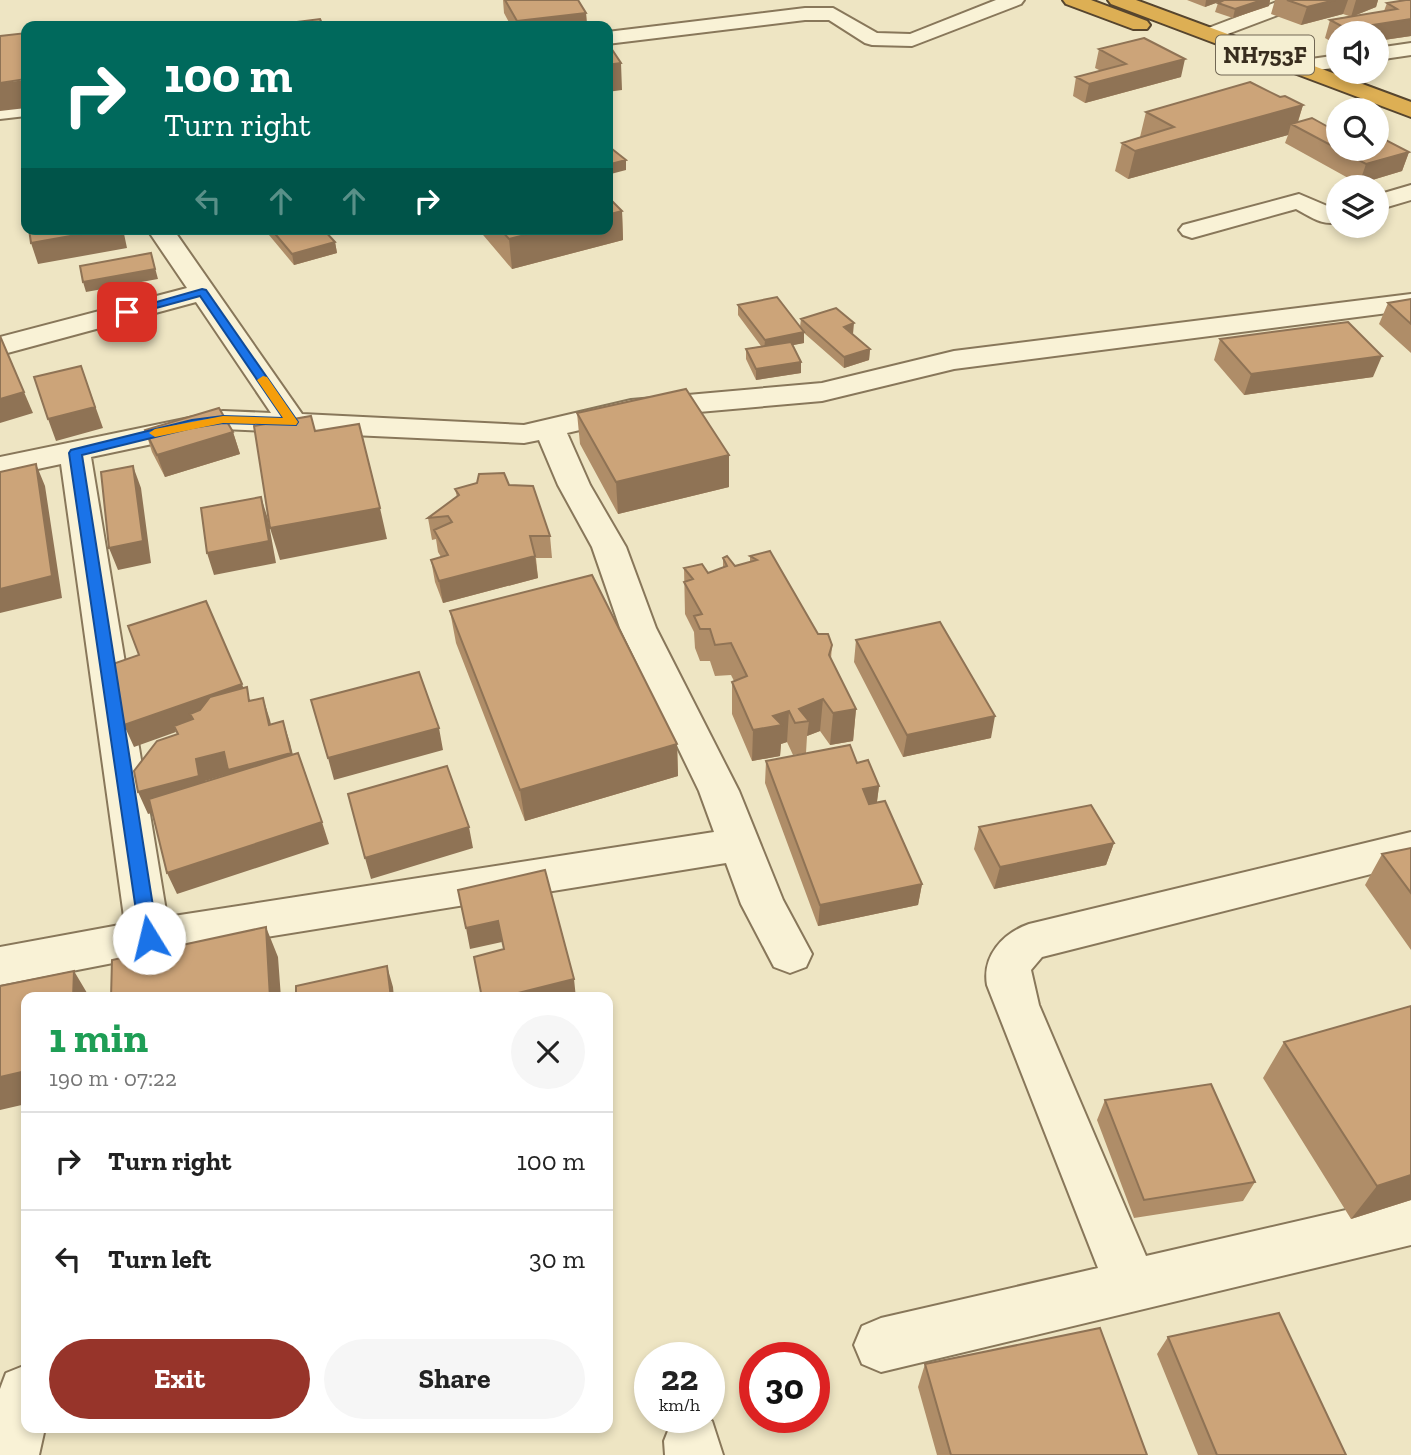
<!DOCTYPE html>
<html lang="en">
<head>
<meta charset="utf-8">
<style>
	:root { --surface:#fff; --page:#f6f6f6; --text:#222; --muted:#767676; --line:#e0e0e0; --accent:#97342a }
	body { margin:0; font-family:"Zilla Slab",serif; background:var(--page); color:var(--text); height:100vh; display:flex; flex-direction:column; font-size:26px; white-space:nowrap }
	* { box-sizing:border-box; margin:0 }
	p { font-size:23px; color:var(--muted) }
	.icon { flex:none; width:38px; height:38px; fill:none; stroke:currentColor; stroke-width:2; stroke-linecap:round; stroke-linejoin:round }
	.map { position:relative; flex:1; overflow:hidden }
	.sheet { position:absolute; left:21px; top:992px; width:592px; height:441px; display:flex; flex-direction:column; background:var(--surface); border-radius:14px; box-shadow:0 4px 10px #0003 }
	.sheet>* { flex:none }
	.top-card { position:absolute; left:21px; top:21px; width:592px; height:214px; border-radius:14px; box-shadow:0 4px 10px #0003; background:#00695c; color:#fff; overflow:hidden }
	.buttons { position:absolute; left:1326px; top:21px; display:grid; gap:14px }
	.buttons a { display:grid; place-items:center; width:63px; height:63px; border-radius:50%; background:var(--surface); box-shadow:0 4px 10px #0003; font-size:35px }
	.speed { position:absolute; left:634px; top:1342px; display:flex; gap:14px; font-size:35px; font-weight:700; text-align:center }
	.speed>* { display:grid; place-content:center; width:91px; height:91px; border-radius:50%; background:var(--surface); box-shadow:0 4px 10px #0003; line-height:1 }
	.speed small { font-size:18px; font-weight:400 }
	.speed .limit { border:10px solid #d22; background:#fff; color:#111 }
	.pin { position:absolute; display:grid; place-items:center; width:60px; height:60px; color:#fff; margin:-30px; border-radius:14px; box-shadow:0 4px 10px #0006 }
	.me { position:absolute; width:77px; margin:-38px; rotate:351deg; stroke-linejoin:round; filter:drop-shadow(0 0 5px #0008) }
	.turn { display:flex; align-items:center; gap:24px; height:147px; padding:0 28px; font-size:32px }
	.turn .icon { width:91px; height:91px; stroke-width:2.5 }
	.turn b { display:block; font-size:49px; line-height:60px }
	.lanes { display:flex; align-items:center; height:66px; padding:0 28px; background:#0003; justify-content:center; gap:35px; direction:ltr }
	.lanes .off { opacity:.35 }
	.round { display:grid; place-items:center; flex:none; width:74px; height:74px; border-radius:37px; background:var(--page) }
	.summary { display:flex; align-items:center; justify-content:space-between; height:119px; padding:0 28px }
	h1 { font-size:42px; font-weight:800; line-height:52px; color:#1e9e55 }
	.cta { display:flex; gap:14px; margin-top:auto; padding:14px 28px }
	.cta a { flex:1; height:80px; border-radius:42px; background:var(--accent); color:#fff; font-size:28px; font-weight:800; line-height:80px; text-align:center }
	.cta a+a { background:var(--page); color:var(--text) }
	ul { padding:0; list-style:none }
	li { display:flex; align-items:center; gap:21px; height:98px; padding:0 28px; border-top:2px solid var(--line) }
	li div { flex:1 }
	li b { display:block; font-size:26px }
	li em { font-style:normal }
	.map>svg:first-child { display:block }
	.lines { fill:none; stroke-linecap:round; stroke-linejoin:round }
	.minor-casing { stroke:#88775a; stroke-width:4 }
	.highway-casing { stroke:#56452e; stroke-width:4 }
	.minor { fill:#f9f2d6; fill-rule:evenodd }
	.highway { fill:#ddaf54; fill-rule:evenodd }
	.wall { fill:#af8d68 }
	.shaded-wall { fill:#8f7355 }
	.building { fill:#cca479; stroke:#8f7355; stroke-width:2 }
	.route { fill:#1a73e8; stroke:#114b97; stroke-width:2 }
	.slow { fill:#f59e0b }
	.labels { text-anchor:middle; stroke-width:7; stroke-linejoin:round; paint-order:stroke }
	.shield { fill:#f5efd2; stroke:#716754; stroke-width:2 }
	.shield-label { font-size:23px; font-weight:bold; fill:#382d1e }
</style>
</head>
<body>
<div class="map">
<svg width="1411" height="1455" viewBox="0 0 1411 1455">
	<rect width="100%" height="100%" fill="#eee5c3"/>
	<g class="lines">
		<g class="minor-casing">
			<path id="minor" d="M996 0H1024L1021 4 912 46 872 45 865 43 829 20H805L607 44V32L805 8H833L877 33 910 34Z
				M1282 0H1310L1307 4 1217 38H1203L1200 34 1203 30Z
				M1411 43V55L1377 60V48Z
				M1339 55V67L1298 73 1290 72 1287 67 1290 62Z
				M26 102V116L0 119V105Z
				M1411 185V200L1377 210V195Z
				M1299 194 1332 208 1339 206V222C1322 226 1311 217 1296 209L1192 238 1183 235 1179 230 1183 225Z
				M147 229H173L302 414 524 425 631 400 822 383 954 351 1411 294V310L954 369 822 401 631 418 567 433 590 485 626 547 656 628 739 791 783 900 812 954 806 967 790 973 774 967 741 904 726 863 149 956 0 985V947L125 924 61 464 0 477V457L223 411 271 413 196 302 0 355V337L187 288ZM223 429 524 443 539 440 558 485 592 547 620 628 699 791 714 832 167 917 91 457Z
				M1411 832V864L1042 957 1031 970 1039 1005 1146 1256 1411 1195V1245L881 1372 862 1364 854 1345 862 1326 881 1318 1098 1268 987 985C982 956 1003 933 1029 924Z
				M26 1365V1428H45L39 1455H0V1389L6 1373Z
				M680 1418H704L712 1421 723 1455H665L664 1441 672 1421Z"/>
		</g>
		<g class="highway-casing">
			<path id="highway" d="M1063 0H1091L1147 21 1150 25 1147 29H1133L1066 4Z
				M1108 0H1136L1411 102V117L1111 4Z"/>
		</g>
		<use href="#minor" class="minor"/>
		<use href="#highway" class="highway"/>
	</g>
	<path class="wall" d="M503 0H578L586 13 587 26H511L504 13Z
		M1187 0H1270L1269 6 1233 18 1215 12 1218 3 1224 0 1205 7Z
		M1275 0H1378L1376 7 1354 16 1384 11 1387 3 1411 0V36L1377 41V33H1339V46L1325 38 1330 20 1349 16 1343 14 1301 25 1271 14Z
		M1099 49 1181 77 1085 103 1073 96 1076 77 1101 71 1095 68Z
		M1280 97 1303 105 1298 122 1339 149 1409 152 1402 171 1359 184 1285 143 1288 135 1128 179 1115 171 1122 143 1140 137 1146 112Z
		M622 211 623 240 512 269 478 229H607Z
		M268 229H323L335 242 337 253 294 265 269 235Z
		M1411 299V353L1379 324 1388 303Z
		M738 305 800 327 801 319 853 334 870 349 869 360 844 368 804 333V343L792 345 801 362V373L756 380 746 359V349L761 346 738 315Z
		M1220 339 1373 377 1244 395 1214 360Z
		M577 413 729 455V487L618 514 580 444Z
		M145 430 233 432 240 454 165 477 152 452Z
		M509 485 550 536 552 558H536L538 578 443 603 435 582 431 560 441 557 438 552 436 539 432 540 428 518 457 497 455 489Z
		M770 551 818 634 832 645 831 659 856 709 853 741 830 745 820 731 807 736 806 753 793 755 787 742 781 744 780 756 752 761 732 714V682L734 681 731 675 715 676 710 661H700L695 648 694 632 685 614 684 568 708 573 723 568V558L735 566 750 562V556Z
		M450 611 677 744 678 776 525 821 456 643Z
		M856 640 991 738 903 757 854 662Z
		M766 761 857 763 879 786 877 802 922 884 918 905 818 926 765 783Z
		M979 827 1114 843 1106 865 994 889 974 849Z
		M1411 848V950L1365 885 1382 854Z
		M1411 1006V1200L1351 1219 1263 1078 1284 1042Z
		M1105 1100 1255 1182 1243 1201 1134 1218 1097 1120Z
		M1168 1337 1346 1455H1198L1157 1354Z
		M925 1364 1147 1455H937L918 1387Z"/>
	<path class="shaded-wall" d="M1206 0H1224L1205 7Z
		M1262 0H1270L1269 6 1233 18 1235 9Z
		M1335 0H1348L1343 14 1301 25 1307 7Z
		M1356 0H1378L1376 7 1351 17Z
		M586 13 587 26H517V21Z
		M1411 19V36L1377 41V33H1346L1347 29Z
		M1185 59 1181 77 1085 103 1089 84Z
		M621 63 622 90 607 92V65Z
		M26 80V108L0 111V83Z
		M1303 105 1296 127 1291 124 1288 135 1128 179 1135 151Z
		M1409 152 1402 171 1359 184 1366 164Z
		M626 160V170L607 175V165Z
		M622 211 623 240 512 269 509 239 549 229H607V215Z
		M110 229H123L127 248 38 264 31 243Z
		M335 242 337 253 294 265 292 254Z
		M151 253 158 279 86 292 83 282Z
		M854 323 853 334 844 327Z
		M804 332V343L764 351 765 340Z
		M870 349 869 360 844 368V357Z
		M1382 356 1373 377 1244 395 1251 374Z
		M801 362V373L756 380V369Z
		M81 366 103 428 56 441 48 419Z
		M24 392 33 413 0 423V399Z
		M233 432 240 454 165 477 157 455Z
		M729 455V487L618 514 616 482Z
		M36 464 45 486 62 598 0 613V589Z
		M133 466 141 488 151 563 118 570 109 548Z
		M261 497 268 519 276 563 214 575 207 553Z
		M380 508 387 539 280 560 270 528Z
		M535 556 538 578 443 603 439 581Z
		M242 684 250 706 190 714 195 725 174 726 176 732 134 747 124 725Z
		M263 698 270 720 276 747 269 725Z
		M823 699 820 731 807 736 809 721 799 709Z
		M856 709 853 741 830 745 833 713Z
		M789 711 787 742 781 744 780 756 752 761 753 730 773 716Z
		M995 716 991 738 903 757 907 735Z
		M283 721 290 743 298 775 229 774 205 781 208 798 148 814 138 792 196 759Z
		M439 728 443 750 334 780 328 758Z
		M677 744 678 776 525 821 520 790Z
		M879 786 876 808 860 811 863 789Z
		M322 822 329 844 177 894 167 873Z
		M469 827 473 848 371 879 365 858Z
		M1114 843 1106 865 994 889 1000 867Z
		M922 884 918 905 818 926 820 905Z
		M498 921 502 942 470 949 466 928Z
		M266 927 278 957 281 998H270Z
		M387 966 393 987 394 998H391Z
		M74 971 90 998H73Z
		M574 979 576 998H498Z
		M26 1071V1104L0 1110V1077Z
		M1411 1175V1200L1351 1219 1377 1186Z"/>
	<path class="building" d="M505 0H578L586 13 517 21Z
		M1224 0H1262L1235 9 1218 3Z
		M1287 0H1335L1307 7Z
		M1406 0H1411V19L1347 29 1330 20 1397 9 1387 3Z
		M320 19 323 26H265Z
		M26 33V79L0 83V36Z
		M1144 38 1185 59 1089 84 1076 77 1126 64 1099 49Z
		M607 42 621 63 607 65Z
		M1250 82 1280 97 1285 96 1303 105 1135 151 1122 143 1174 127 1146 112Z
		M1312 118 1339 133V149H1377V138L1380 137 1409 152 1366 164 1291 124Z
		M607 145 626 160 607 165Z
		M607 196 622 211 607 215Z
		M29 229H110L31 243Z
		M271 229H323L335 242 292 254Z
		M500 229H549L509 239Z
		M151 253 155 269 83 282 80 266Z
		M777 297 804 332 765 340 738 305Z
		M1411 299V324L1388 303Z
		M836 308 854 323 844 327 870 349 844 357 801 319Z
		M1348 322 1382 356 1251 374 1220 339Z
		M0 336 24 392 0 399Z
		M791 342 801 362 756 369 746 349Z
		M81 366 95 407 48 419 34 377Z
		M686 389 729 455 616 482 577 413Z
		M219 408 233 432 157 455 145 430Z
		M311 416 315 431 359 424 380 508 270 528 254 426Z
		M36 464 52 576 0 589V472Z
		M133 466 143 541 109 548 101 472Z
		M504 473 509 485 533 486 550 536H530L535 556 439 581 431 560 448 555 434 530 452 522 448 516 428 518 459 495 455 489 477 483 479 474Z
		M261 497 269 541 207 553 201 508Z
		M770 551 818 634H828L832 645 829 655 856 709 833 713 823 699 799 709 809 721 795 723 789 711 773 716 782 725 753 730 732 682 747 676 731 643 715 645 710 629H700L694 616 702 614 684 582 693 579 684 568 702 564 708 573 727 566 723 558 727 556 735 566 757 560 750 556Z
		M592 575 677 744 520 790 450 611Z
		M206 601 242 684 124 725 104 667 139 655 128 626Z
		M940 622 995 716 907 735 856 640Z
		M419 672 439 728 328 758 311 700Z
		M247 687 249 701 263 698 269 725 283 721 291 753 228 770 224 752 196 759 199 776 138 792 134 771 157 741 178 734 174 726 193 719 190 714 200 710 210 697Z
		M850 745 857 763 868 760 879 786 863 789 869 804 885 801 922 884 820 905 766 761Z
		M298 753 322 822 167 873 149 799Z
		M447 766 469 827 365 858 348 794Z
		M1091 805 1114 843 1000 867 979 827Z
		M1411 848V893L1382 854Z
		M545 870 574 979 498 998H482L474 957 504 949 498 921 466 928 458 890Z
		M266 927 270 998H111L112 960Z
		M387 966 391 998H296V986Z
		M74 971 73 998H26V1071L0 1077V986Z
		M1411 1006V1175L1377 1186 1284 1042Z
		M1211 1084 1255 1182 1144 1200 1105 1100Z
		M1279 1313 1346 1455H1217L1168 1337Z
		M1100 1328 1147 1455H951L925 1364Z"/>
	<path class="route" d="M202 289 206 290 298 422 296 425 223 423 192 428 82 455 158 938 156 944 149 946 143 944 140 938 69 453 71 450 192 420 223 416 283 418 200 296 127 316 121 312Z"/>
	<path class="slow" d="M263 376 267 377 298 422 296 425 223 423 155 437 149 433 155 429 223 416 283 418 257 380Z"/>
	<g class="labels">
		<rect class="shield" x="1216" y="35.5" width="98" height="39" rx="5"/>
		<g class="shield-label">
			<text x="1265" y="63">NH753F</text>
		</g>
	</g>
</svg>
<div class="buttons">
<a><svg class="icon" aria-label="sound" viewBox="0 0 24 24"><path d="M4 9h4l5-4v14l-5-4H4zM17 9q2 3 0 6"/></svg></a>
<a><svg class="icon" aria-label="search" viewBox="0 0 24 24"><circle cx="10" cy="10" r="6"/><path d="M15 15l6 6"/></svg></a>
<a><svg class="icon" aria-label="layers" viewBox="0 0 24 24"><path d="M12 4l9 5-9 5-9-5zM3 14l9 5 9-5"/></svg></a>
</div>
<div class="speed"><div>22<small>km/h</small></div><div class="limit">30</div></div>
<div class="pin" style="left:127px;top:312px;background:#d93025"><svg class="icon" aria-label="arrive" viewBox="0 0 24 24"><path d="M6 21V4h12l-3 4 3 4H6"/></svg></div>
<svg class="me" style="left:149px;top:938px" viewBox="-20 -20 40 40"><circle r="19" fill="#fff"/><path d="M0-13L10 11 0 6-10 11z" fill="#1a73e8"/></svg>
<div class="top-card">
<div class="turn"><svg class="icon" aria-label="right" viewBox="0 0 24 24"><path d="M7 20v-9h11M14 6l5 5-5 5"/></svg><div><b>100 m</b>Turn right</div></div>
<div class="lanes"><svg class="icon off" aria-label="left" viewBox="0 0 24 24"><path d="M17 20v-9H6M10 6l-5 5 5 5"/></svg><svg class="icon off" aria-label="ahead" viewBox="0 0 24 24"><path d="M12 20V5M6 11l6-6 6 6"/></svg><svg class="icon off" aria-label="ahead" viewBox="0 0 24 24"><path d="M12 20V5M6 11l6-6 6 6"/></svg><svg class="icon" aria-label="right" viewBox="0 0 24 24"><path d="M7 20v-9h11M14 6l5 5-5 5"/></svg></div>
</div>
<section class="sheet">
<div class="summary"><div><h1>1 min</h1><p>190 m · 07:22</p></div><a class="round"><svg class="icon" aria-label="close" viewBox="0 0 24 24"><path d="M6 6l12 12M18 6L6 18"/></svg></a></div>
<ul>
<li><svg class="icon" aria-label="right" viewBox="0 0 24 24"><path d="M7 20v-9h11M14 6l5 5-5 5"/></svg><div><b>Turn right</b></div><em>100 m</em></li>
<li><svg class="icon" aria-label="left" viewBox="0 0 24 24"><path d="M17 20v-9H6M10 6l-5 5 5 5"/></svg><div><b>Turn left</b></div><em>30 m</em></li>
</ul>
<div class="cta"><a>Exit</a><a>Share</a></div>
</section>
</div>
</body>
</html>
